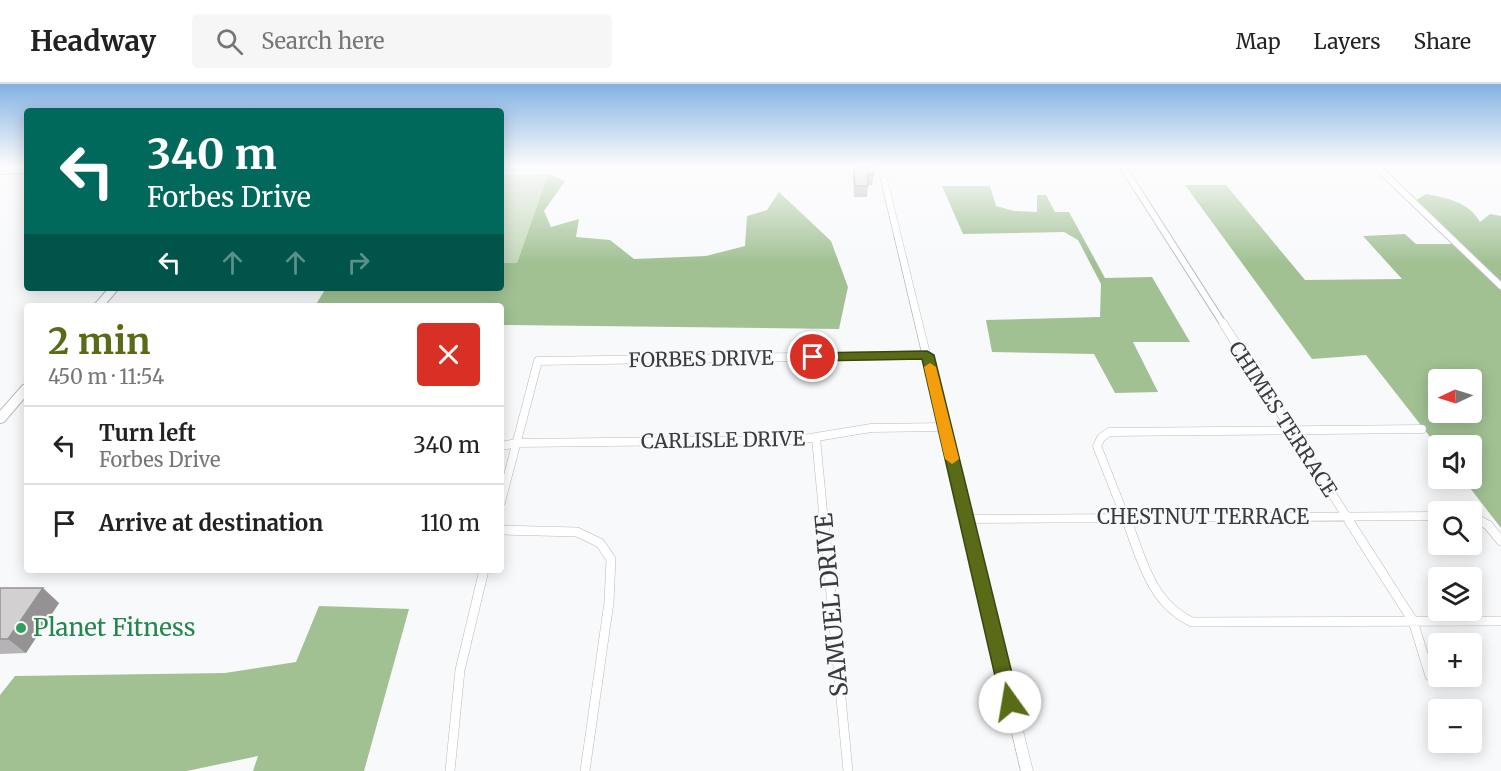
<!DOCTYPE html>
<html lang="en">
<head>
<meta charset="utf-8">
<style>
	:root { --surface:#fff; --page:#f6f6f6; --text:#222; --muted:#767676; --line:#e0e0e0; --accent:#5a6b17 }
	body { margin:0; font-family:Merriweather,serif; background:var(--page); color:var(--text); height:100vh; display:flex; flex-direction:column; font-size:22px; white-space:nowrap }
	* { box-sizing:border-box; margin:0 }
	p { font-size:20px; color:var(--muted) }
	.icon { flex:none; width:33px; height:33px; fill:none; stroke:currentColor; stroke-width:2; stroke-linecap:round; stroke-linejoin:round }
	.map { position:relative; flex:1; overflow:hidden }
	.details { position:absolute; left:24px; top:219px; width:480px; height:270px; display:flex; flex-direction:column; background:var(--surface); border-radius:6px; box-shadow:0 3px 15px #0003 }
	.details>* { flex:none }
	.hud { position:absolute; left:24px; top:24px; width:480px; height:183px; border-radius:6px; box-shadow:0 3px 15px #0003; background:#00695c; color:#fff; overflow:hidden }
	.needle { width:39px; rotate:266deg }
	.controls { position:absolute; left:1428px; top:285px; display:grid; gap:12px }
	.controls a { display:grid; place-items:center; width:54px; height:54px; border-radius:6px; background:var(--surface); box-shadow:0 3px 15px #0003; font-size:30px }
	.pin { position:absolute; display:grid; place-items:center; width:51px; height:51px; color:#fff; margin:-26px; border:3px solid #fff; border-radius:50%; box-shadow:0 2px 6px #0007 }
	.me { position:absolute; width:66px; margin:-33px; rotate:347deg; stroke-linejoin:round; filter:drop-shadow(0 0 4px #0008) }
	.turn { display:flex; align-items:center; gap:21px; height:126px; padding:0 24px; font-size:27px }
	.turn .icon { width:78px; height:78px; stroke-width:2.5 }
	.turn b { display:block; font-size:42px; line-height:51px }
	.lanes { display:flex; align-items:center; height:57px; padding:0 24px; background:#0003; justify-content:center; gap:30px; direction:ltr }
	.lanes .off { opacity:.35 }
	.round { display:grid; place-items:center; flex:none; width:63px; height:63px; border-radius:6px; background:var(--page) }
	.head { display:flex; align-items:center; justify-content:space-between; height:102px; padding:0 24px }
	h1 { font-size:36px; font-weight:700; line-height:45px; color:var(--accent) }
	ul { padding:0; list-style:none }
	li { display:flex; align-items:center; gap:18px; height:78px; padding:0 24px; border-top:2px solid var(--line) }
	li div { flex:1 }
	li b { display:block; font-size:22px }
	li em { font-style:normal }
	header { display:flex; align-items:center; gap:36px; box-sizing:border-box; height:84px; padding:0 30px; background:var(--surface); border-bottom:2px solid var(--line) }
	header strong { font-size:28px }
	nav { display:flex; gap:33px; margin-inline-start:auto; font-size:21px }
	.search { width:420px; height:54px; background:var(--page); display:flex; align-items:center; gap:15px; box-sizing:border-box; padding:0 21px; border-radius:6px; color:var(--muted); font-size:22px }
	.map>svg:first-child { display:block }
	.green { fill:#c3d8ba }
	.forest { fill:#a1c193; fill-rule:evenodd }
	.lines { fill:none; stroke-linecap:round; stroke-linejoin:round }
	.minor-far2-casing { stroke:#babbbd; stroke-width:8 }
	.minor-far1-casing { stroke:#babbbd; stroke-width:9 }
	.minor-casing { stroke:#babbbd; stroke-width:10 }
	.tertiary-casing { stroke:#babbbd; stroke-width:1 }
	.primary-casing { stroke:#babbbd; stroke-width:2 }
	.minor-far2 { stroke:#fff; stroke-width:6 }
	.minor-far1 { stroke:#fff; stroke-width:8 }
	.minor { stroke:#fff; stroke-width:9 }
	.tertiary { fill:#fff; fill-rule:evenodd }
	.primary { fill:#fff; fill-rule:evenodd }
	.wall { fill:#b5b3b5 }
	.shaded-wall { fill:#949293 }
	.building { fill:#d3d0d2; stroke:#949293; stroke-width:1.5 }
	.route { fill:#5a6b17; stroke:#3a460f; stroke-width:1.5 }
	.slow { fill:#f59e0b }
	.leisure-dot { fill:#2e9e5b; stroke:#f8f9fb; stroke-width:2 }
	.labels { text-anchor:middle; stroke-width:4.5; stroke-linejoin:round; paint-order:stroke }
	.street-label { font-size:20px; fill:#3b3b3c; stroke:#f8f9fb }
	.near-street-label { font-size:24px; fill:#3b3b3c; stroke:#f8f9fb }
	.near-leisure-label { font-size:24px; fill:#27864d; stroke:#f8f9fb; text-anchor:start }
</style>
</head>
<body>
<header>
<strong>Headway</strong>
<div class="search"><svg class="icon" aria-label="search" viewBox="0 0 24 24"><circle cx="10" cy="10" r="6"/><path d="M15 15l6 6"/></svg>Search here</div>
<nav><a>Map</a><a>Layers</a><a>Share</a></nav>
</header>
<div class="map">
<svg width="1501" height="687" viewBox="0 0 1501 687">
	<rect width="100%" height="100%" fill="#f8f9fb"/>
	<path class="green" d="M501 90H548L517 179H501Z"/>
	<path class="forest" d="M548 90 565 97 544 127 551 143 579 135 576 153 610 156 634 175 706 172 745 162 747 132 767 126 779 108 831 157 848 203 839 245 503 241 501 246V222H315L326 204H501V179H517Z
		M1185 101H1226L1305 196 1402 195 1363 152 1405 150 1416 160H1460L1415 117 1426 110C1447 114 1469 118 1480 138L1490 130 1501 132V444L1463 395 1472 394V362L1438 363 1366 271 1312 275ZM1438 296H1472V328H1438Z
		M942 102H990L996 122 1014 127 1037 128V111H1046L1055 128H1069L1105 194 1152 193 1190 258H1133L1158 308 1115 309 1094 270 992 268 986 236 1100 233 1101 200 1078 156 1064 148 963 150Z
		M319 522 409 525 364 687H253L258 672 187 687H0V611L15 592 225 589 296 578Z"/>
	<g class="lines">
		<g class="minor-far2-casing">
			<path id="minor-far2" d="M1123 83 1224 241
				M1377 83 1501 202"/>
		</g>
		<g class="minor-far1-casing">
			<path id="minor-far1" d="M1223 239 1350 438
				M816 354 824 438
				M501 362 517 359 798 356 871 344 944 343
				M501 418 538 277 927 271
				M1472 432 1483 438
				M967 435 1438 432
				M1127 438 1097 362 1101 354 1109 348 1422 345"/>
		</g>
		<g class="minor-casing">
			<path id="minor" d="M824 437 848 687
				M1127 437C1142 476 1151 519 1192 538L1501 537
				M1349 437 1413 537 1430 592
				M1480 437 1488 441 1501 457
				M501 446 577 448 600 459 611 475 609 518 585 687
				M450 687 460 586 484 486"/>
		</g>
		<g class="tertiary-casing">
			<path id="tertiary" d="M878 83H884L1033 687H1021Z"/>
		</g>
		<g class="primary-casing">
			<path id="primary" d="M27 83V89L0 90V84Z
				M501 83H537L533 86H501Z
				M109 204H119L104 222H93Z
				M27 300V311L4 338 0 339V327L23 301Z"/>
		</g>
		<use href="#minor-far2" class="minor-far2"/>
		<use href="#minor-far1" class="minor-far1"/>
		<use href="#minor" class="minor"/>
		<use href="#tertiary" class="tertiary"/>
		<use href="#primary" class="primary"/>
	</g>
	<path class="wall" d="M854 85 874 90 872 101H868L867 113H854L853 96Z
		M0 504 59 519 26 569 0 570Z"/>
	<path class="shaded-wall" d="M43 504 59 519 26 569 8 555Z"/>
	<path class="building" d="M856 83H873L874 90H867L868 102H855L854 85Z
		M0 504H43L8 555H0Z"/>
	<linearGradient id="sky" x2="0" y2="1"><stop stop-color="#83b2e2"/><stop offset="0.46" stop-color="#fcfcfd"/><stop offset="1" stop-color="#fcfcfd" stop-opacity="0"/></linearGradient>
	<rect width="1501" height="179" fill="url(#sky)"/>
	<path class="route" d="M927 267 934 271 1019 618 1017 624 1010 627 1004 624 1001 618 922 275 813 277 807 273 813 269Z"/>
	<path class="slow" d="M930 279 936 283 959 375 952 380 945 375 924 283Z"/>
	<circle class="leisure-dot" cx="21" cy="544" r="6"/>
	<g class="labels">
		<g class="street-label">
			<text transform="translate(701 275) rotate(-1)" y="7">FORBES DRIVE</text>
			<text transform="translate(1283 335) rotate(57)" y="7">CHIMES TERRACE</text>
			<text transform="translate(723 356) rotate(-1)" y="7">CARLISLE DRIVE</text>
			<text x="1203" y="440">CHESTNUT TERRACE</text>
		</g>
		<g class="near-street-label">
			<text transform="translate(832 521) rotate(-95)" y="8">SAMUEL DRIVE</text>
		</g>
		<g class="near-leisure-label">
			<text x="33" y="552">Planet Fitness</text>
		</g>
	</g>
</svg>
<div class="controls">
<a><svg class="needle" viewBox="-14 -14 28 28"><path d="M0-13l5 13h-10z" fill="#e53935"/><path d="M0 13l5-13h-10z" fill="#767676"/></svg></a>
<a><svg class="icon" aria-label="sound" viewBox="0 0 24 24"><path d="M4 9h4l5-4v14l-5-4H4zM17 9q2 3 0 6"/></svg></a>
<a><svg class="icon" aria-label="search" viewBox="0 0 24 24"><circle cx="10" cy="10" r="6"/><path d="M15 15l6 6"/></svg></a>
<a><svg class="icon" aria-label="layers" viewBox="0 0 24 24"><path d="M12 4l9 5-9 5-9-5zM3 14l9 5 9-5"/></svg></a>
<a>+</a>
<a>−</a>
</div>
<div class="pin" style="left:813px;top:273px;background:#d93025"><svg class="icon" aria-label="arrive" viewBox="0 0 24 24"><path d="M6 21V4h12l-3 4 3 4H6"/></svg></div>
<svg class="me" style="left:1010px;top:618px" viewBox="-20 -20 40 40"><circle r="19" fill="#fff"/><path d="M0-13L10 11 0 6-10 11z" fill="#5a6b17"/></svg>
<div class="hud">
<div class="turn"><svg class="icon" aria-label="left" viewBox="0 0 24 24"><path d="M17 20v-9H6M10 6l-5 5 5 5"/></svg><div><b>340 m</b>Forbes Drive</div></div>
<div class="lanes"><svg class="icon" aria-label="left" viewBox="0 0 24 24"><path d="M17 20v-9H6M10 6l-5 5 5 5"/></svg><svg class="icon off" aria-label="ahead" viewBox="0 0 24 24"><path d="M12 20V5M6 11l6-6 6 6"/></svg><svg class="icon off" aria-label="ahead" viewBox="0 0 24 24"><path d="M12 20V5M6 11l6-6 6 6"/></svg><svg class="icon off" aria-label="right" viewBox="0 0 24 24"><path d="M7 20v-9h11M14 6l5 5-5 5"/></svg></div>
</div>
<section class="details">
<div class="head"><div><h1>2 min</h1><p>450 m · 11:54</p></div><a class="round" style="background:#d93025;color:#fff"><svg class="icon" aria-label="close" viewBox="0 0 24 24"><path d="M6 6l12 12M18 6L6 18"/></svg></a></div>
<ul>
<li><svg class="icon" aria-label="left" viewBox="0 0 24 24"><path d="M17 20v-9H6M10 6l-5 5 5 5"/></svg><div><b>Turn left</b><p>Forbes Drive</p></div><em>340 m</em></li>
<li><svg class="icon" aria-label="arrive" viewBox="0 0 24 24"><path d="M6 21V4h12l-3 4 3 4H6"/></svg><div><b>Arrive at destination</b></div><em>110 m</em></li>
</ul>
</section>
</div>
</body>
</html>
